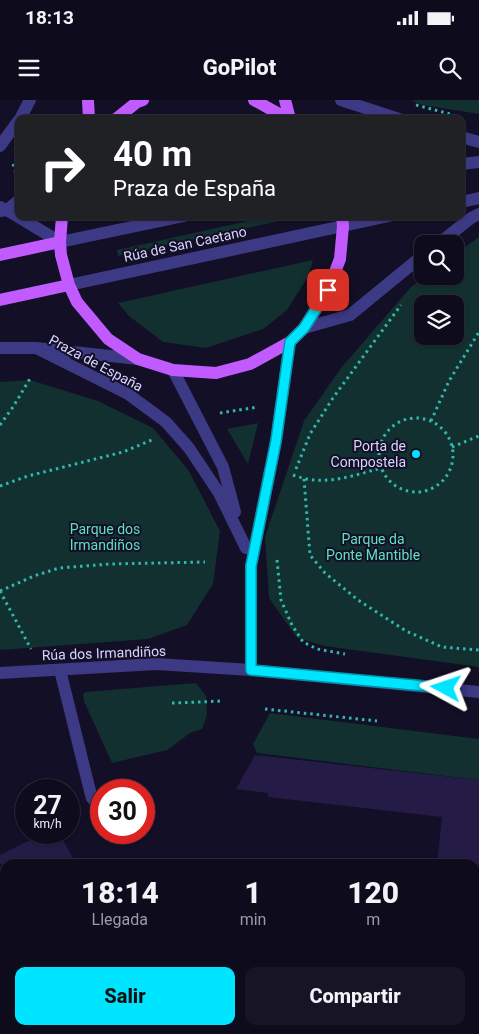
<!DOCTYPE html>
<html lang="es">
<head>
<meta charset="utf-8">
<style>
	:root { --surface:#0e0b1c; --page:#171425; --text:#f1f3f6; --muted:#9b9ba3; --line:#2e2b3b; --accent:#00e5ff }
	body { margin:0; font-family:Roboto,sans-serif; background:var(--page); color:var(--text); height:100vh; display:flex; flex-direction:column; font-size:19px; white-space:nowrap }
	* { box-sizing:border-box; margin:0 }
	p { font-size:16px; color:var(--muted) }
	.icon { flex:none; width:28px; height:28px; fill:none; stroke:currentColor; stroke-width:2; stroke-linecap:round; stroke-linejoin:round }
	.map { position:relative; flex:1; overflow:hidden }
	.panel { position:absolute; left:0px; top:759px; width:480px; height:176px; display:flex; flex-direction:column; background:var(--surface); border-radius:15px 15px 0 0; box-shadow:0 1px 4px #0004,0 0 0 1px var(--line) }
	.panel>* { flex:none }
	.hud { position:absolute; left:15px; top:15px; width:450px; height:105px; border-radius:10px; box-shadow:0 1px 4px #0004,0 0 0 1px var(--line); background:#202124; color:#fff; overflow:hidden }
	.tools { position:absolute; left:414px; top:135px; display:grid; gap:10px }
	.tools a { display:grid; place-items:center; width:50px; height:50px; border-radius:10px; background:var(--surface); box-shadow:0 1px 4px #0004,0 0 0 1px var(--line); font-size:25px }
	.speed { position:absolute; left:15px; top:679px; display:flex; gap:10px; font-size:25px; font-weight:700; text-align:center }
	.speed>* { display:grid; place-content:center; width:65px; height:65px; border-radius:50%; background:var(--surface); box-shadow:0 1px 4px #0004,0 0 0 1px var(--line); line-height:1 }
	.speed small { font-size:12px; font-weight:400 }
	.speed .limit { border:8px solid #d22; background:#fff; color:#111 }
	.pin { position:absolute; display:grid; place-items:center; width:42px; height:42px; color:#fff; margin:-21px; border-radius:10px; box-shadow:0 2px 8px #0006 }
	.me { position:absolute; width:55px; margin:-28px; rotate:275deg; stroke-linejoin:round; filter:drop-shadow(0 0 4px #0008) }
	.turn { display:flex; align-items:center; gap:18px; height:105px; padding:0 15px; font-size:22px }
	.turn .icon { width:65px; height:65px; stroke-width:2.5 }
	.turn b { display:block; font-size:35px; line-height:42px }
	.eta { display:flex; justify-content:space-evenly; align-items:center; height:85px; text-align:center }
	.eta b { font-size:30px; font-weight:800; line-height:35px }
	.cta { display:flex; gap:10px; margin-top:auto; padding:10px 15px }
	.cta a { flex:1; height:58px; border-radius:10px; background:var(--accent); color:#111; font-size:20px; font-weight:800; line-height:58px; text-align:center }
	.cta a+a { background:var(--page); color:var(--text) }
	.status { display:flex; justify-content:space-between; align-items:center; height:35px; padding:0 25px; background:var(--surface); direction:ltr }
	.status svg { height:14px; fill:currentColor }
	header { display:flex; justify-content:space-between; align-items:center; height:65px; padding:0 15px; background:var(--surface); font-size:22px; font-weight:800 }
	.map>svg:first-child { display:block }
	.green { fill:#12302f; fill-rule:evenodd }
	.building { fill:#241b47 }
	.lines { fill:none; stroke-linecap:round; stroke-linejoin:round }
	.path { stroke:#2fb8b0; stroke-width:3; stroke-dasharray:2.5 4; stroke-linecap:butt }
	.service { stroke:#3d3a85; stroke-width:12 }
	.minor { stroke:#3d3a85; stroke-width:12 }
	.tertiary { stroke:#3d3a85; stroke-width:12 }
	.primary { stroke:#c25bff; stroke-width:12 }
	.route-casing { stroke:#0095a6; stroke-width:12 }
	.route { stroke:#00e5ff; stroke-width:9 }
	.poi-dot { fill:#00e5ff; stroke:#130f26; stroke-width:2 }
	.labels { text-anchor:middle; stroke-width:4; stroke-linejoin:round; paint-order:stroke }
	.street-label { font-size:14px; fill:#d9d4ff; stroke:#130f26 }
	.poi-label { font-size:14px; fill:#d9d4ff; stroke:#130f26; text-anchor:end }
	.park-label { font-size:14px; fill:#5fe0c0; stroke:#130f26 }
</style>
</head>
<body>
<div class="status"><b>18:13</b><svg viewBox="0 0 49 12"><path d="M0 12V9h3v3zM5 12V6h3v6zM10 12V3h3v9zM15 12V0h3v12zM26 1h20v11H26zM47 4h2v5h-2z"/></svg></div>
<header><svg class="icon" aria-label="menu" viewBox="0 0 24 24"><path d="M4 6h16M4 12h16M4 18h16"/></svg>GoPilot<svg class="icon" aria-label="search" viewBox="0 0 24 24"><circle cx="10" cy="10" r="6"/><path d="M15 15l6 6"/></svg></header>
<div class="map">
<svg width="479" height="934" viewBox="0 0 479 934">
	<rect width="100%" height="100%" fill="#130f26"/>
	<path class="green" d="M411 0H479V14L423 5Z
		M271 116H292L293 118 118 156 117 150Z
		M479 137V567L325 546 297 538 269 498 265 437 304 321 341 268 411 187 425 176H455V154ZM422 204H455V236H422Z
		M313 160 309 175 287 210 263 229 206 248 163 242 129 216 118 203Z
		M30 280 98 301 153 328 189 371 220 431 213 484 187 525 148 539 0 550V282Z
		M258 323 248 364 227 329Z
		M196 583 206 596 207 615 202 629 190 633 167 650 112 663 84 601 83 595 85 592Z
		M270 613 479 639V680L257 653 253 644Z
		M5 784V886L0 887V785Z
		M475 887 479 888V934H380L381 930H475Z
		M244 930H360V934H299Z"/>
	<path class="building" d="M255 655 479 680V764H437L442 717 268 697V693L236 689Z
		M46 732H59L76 764H0V755Z"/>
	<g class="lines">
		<path class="path" d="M416 5 454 15
			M13 64 17 77
			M220 313 258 307
			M379 355a37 37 0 1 1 74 0a37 37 0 1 1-74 0Z
			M431 321 449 281 479 232
			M0 325 13 307 31 277
			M452 347 479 336
			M296 369 310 334 333 298 401 205
			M293 375C323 387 352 376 381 368
			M304 379 310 455 325 473 358 500 406 531 442 547 479 550
			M0 386 28 376 123 352 152 340
			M277 460 281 500 292 525 303 542 317 549 345 554
			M0 491 34 476 59 468 110 464 205 462
			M0 491 31 549
			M172 603 223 601
			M265 609 377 621"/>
		<path class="service" d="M20 19 30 0
			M0 46 19 20
			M0 107 7 110 60 142
			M60 570 90 691 92 698 101 709"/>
		<path class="minor" d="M0 111 7 110 19 100
			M0 248H36L138 259
			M36 248 128 294 166 322 189 348 219 393 246 448
			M173 270 223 367 235 412
			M251 570V466L276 341 290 242
			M0 573 156 564 251 570 479 592"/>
		<path class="tertiary" d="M341 0 399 19
			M461 37 479 42
			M461 64 479 62
			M461 102 479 98
			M60 142 184 116
			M438 144 471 118 479 114
			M69 185 389 116
			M304 228 350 215 422 156"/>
		<path class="primary" d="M88 0 89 19
			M254 0 288 19
			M285 0 290 19
			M116 19 137 2 143 0
			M62 116 60 142 61 155 69 185 77 202 108 239 138 259 173 270 216 273 250 264 290 242 304 228 328 190 340 159 343 126 342 116
			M0 155 60 142
			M0 200 69 185"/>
	</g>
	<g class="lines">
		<g class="route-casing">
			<path id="route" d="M328 190 304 228 290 242 276 341 251 466V570L446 588"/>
		</g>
		<use href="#route" class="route"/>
	</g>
	<circle class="poi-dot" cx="416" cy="354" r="5"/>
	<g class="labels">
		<g class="street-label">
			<text transform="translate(185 144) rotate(-12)" y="5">Rúa de San Caetano</text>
			<text transform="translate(96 263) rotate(28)" y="5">Praza de España</text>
			<text transform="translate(104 553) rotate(-2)" y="5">Rúa dos Irmandiños</text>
		</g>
		<g class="poi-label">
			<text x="406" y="351">Porta de<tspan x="406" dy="16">Compostela</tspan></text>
		</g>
		<g class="park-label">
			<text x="105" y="434">Parque dos<tspan x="105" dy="16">Irmandiños</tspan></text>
			<text x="373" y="444">Parque da<tspan x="373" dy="16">Ponte Mantible</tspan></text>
		</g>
	</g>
</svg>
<div class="tools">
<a><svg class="icon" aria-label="search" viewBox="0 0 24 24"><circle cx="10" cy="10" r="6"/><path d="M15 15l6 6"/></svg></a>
<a><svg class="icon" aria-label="layers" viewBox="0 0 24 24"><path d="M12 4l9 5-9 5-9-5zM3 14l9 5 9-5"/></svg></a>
</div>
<div class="speed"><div>27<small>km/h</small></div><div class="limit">30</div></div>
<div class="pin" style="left:328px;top:190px;background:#d93025"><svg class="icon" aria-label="arrive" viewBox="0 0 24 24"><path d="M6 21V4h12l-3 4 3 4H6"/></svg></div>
<svg class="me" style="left:446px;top:588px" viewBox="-20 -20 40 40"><path d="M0-17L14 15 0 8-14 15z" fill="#00e5ff" stroke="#fff" stroke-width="4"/></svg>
<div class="hud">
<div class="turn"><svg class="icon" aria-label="right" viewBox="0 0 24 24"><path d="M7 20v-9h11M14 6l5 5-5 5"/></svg><div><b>40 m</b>Praza de España</div></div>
</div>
<section class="panel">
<div class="eta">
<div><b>18:14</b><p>Llegada</p></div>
<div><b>1</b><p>min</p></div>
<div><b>120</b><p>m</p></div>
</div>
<div class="cta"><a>Salir</a><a>Compartir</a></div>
</section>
</div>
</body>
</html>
